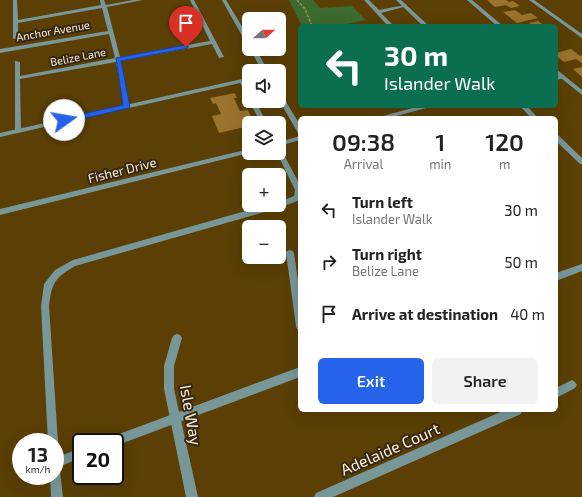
<!DOCTYPE html>
<html lang="en">
<head>
<meta charset="utf-8">
<style>
	:root { --surface:#fff; --page:#f2f2f2; --text:#202124; --muted:#757577; --accent:#2563eb }
	body { margin:0; font-family:"Exo 2",sans-serif; background:var(--page); color:var(--text); height:100vh; display:flex; flex-direction:column; font-size:15px; white-space:nowrap }
	* { box-sizing:border-box; margin:0 }
	p { font-size:13px; color:var(--muted) }
	.icon { flex:none; width:22px; height:22px; fill:none; stroke:currentColor; stroke-width:2; stroke-linecap:round; stroke-linejoin:round }
	.map { position:relative; flex:1; overflow:hidden }
	.side { position:absolute; left:298px; top:116px; width:260px; height:296px; display:flex; flex-direction:column; background:var(--surface); border-radius:6px; box-shadow:0 4px 16px #0002 }
	.side>* { flex:none }
	.top-card { position:absolute; left:298px; top:24px; width:260px; height:84px; border-radius:6px; box-shadow:0 4px 16px #0002; background:#0b6e4f; color:#fff; overflow:hidden }
	.needle { width:26px; rotate:69deg }
	.controls { position:absolute; left:242px; top:12px; display:grid; gap:8px }
	.controls a { display:grid; place-items:center; width:44px; height:44px; border-radius:6px; background:var(--surface); box-shadow:0 4px 16px #0002; font-size:20px }
	.speed { position:absolute; left:12px; top:433px; display:flex; gap:8px; font-size:20px; font-weight:700; text-align:center }
	.speed>* { display:grid; place-content:center; width:52px; height:52px; border-radius:50%; background:var(--surface); box-shadow:0 4px 16px #0002; line-height:1 }
	.speed small { font-size:10px; font-weight:400 }
	.speed .limit { border:2px solid #111; border-radius:6px; background:#fff; color:#111 }
	.pin { position:absolute; display:grid; place-items:center; width:34px; height:34px; color:#fff; margin:-41px -17px; border-radius:50% 50% 50% 0; rotate:-45deg; box-shadow:0 0 4px #0007 }
	.pin .icon { rotate:45deg }
	.me { position:absolute; width:44px; margin:-22px; rotate:77deg; stroke-linejoin:round; filter:drop-shadow(0 0 3px #0008) }
	.turn { display:flex; align-items:center; gap:14px; height:84px; padding:0 20px; font-size:18px }
	.turn .icon { width:52px; height:52px; stroke-width:2.5 }
	.turn b { display:block; font-size:28px; line-height:34px }
	.eta { display:flex; justify-content:space-evenly; align-items:center; height:68px; text-align:center }
	.eta b { font-size:24px; font-weight:600; line-height:28px }
	.primary-button { display:flex; gap:8px; margin-top:auto; padding:8px 20px }
	.primary-button a { flex:1; height:46px; border-radius:6px; background:var(--accent); color:#fff; font-size:16px; font-weight:600; line-height:46px; text-align:center }
	.primary-button a+a { background:var(--page); color:var(--text) }
	ul { padding:0; list-style:none }
	li { display:flex; align-items:center; gap:12px; height:52px; padding:0 20px }
	li div { flex:1 }
	li b { display:block; font-size:15px }
	li em { font-style:normal }
	.map>svg:first-child { display:block }
	.green { fill:#3c6b2e }
	.building { fill:#9a732c }
	.lines { fill:none; stroke-linecap:round; stroke-linejoin:round }
	.path { stroke:#a38c61; stroke-width:1.5; stroke-dasharray:3 1.5; stroke-linecap:butt }
	.service { fill:#789798; fill-rule:evenodd }
	.minor { fill:#789798; fill-rule:evenodd }
	.route { fill:#2563eb; stroke:#184099 }
	.labels { text-anchor:middle; stroke-width:4; stroke-linejoin:round; paint-order:stroke }
	.far-street-label { font-size:11px; fill:#fdecd2; stroke:#362914 }
	.street-label { font-size:13px; fill:#fdecd2; stroke:#362914 }
	.near-street-label { font-size:16px; fill:#fdecd2; stroke:#362914 }
</style>
</head>
<body>
<div class="map">
<svg width="582" height="497" viewBox="0 0 582 497">
	<rect width="100%" height="100%" fill="#5b3f05"/>
	<path class="green" d="M289 0H313L320 8 352 6 366 20 338 26H302Z"/>
	<path class="building" d="M487 0H506L509 2 513 1 520 6 511 8 506 5 495 7Z
		M515 10 522 15 531 13 538 18 517 23 503 12Z
		M538 21 545 26H533L529 23Z
		M571 49 580 56 582 55V63L576 59 564 62 556 56V53Z
		M582 67V77L573 69Z
		M235 93 237 98H234L240 111 248 110 254 123H249V126L219 133 212 116 221 114 216 103 213 104 210 98Z"/>
	<g class="lines">
		<path class="path" d="M297 0 305 9 312 26"/>
		<path class="service" d="M222 0H226L249 38V45L246 43Z
			M364 0H369L379 10 405 5 407 6 381 13 394 26H388Z
			M467 0H472L503 26H497Z
			M250 49H256L268 71H262Z
			M556 69 582 90V95L556 74Z
			M242 79 244 80 249 88V96L247 95 240 83 0 137V133Z
			M279 93 282 95 300 125V133H298L279 100Z
			M249 101H255L267 123H261Z
			M279 149 282 151 300 185V200L279 208 75 266C55 278 52 282 49 306L58 442 55 446V442H48L41 306 44 284 55 270 73 260 267 205H279V202L294 196 295 190 277 153H279Z
			M290 250 293 251 294 253 300 295V330L297 329 296 326 286 253 287 251Z
			M582 264V271L556 281V273Z
			M300 367V377L115 446V442H106L107 438 111 437Z
			M81 448V458L58 467 60 471 63 497H51L50 476H55V458Z"/>
		<path class="minor" d="M13 0H17L18 20 101 5 100 0H104L106 5 133 0H143L107 7 120 57 210 41 190 0H194L224 57 219 58 212 44 121 61 130 107 127 109 124 107 116 62 20 79 21 131 18 133 15 131V61L20 62V76L115 58 109 34 0 53V49L108 31 102 8 18 23V38L13 39Z
			M396 0H401L429 26H423Z
			M529 0H534L582 34V38Z
			M563 75 565 76V78L556 80V76Z
			M420 106H431L430 107 389 118H378L379 117Z
			M520 106H527L538 118H531Z
			M556 135H558L582 158V164H580L556 141Z
			M300 136V140L279 146V142Z
			M249 149V153H250H249L0 215V209Z
			M177 334 180 335 182 338 174 366V389L198 497H186L164 389V366L172 338 174 335Z
			M572 380 575 382 577 385 575 388 556 398V388Z
			M505 410H522L521 414 333 497H314L316 493Z"/>
	</g>
	<path class="route" d="M186 45 188 46V48L121 61 130 107 129 108 64 123 61 120 64 118 123 105 116 58Z"/>
	<g class="labels">
		<g class="far-street-label">
			<text transform="translate(53 31) rotate(-10)" y="4">Anchor Avenue</text>
			<text transform="translate(78 57) rotate(-11)" y="4">Belize Lane</text>
		</g>
		<g class="street-label">
			<text transform="translate(122 170) rotate(-14)" y="5">Fisher Drive</text>
		</g>
		<g class="near-street-label">
			<text transform="translate(191 415) rotate(80)" y="6">Isle Way</text>
			<text transform="translate(390 449) rotate(-24)" y="6">Adelaide Court</text>
		</g>
	</g>
</svg>
<div class="controls">
<a><svg class="needle" viewBox="-14 -14 28 28"><path d="M0-13l5 13h-10z" fill="#e53935"/><path d="M0 13l5-13h-10z" fill="#757577"/></svg></a>
<a><svg class="icon" aria-label="sound" viewBox="0 0 24 24"><path d="M4 9h4l5-4v14l-5-4H4zM17 9q2 3 0 6"/></svg></a>
<a><svg class="icon" aria-label="layers" viewBox="0 0 24 24"><path d="M12 4l9 5-9 5-9-5zM3 14l9 5 9-5"/></svg></a>
<a>+</a>
<a>−</a>
</div>
<div class="speed"><div>13<small>km/h</small></div><div class="limit">20</div></div>
<div class="pin" style="left:186px;top:47px;background:#d93025"><svg class="icon" aria-label="arrive" viewBox="0 0 24 24"><path d="M6 21V4h12l-3 4 3 4H6"/></svg></div>
<svg class="me" style="left:64px;top:120px" viewBox="-20 -20 40 40"><circle r="19" fill="#fff"/><path d="M0-13L10 11 0 6-10 11z" fill="#2563eb"/></svg>
<div class="top-card">
<div class="turn"><svg class="icon" aria-label="left" viewBox="0 0 24 24"><path d="M17 20v-9H6M10 6l-5 5 5 5"/></svg><div><b>30 m</b>Islander Walk</div></div>
</div>
<section class="side">
<div class="eta">
<div><b>09:38</b><p>Arrival</p></div>
<div><b>1</b><p>min</p></div>
<div><b>120</b><p>m</p></div>
</div>
<ul>
<li><svg class="icon" aria-label="left" viewBox="0 0 24 24"><path d="M17 20v-9H6M10 6l-5 5 5 5"/></svg><div><b>Turn left</b><p>Islander Walk</p></div><em>30 m</em></li>
<li><svg class="icon" aria-label="right" viewBox="0 0 24 24"><path d="M7 20v-9h11M14 6l5 5-5 5"/></svg><div><b>Turn right</b><p>Belize Lane</p></div><em>50 m</em></li>
<li><svg class="icon" aria-label="arrive" viewBox="0 0 24 24"><path d="M6 21V4h12l-3 4 3 4H6"/></svg><div><b>Arrive at destination</b></div><em>40 m</em></li>
</ul>
<div class="primary-button"><a>Exit</a><a>Share</a></div>
</section>
</div>
</body>
</html>
